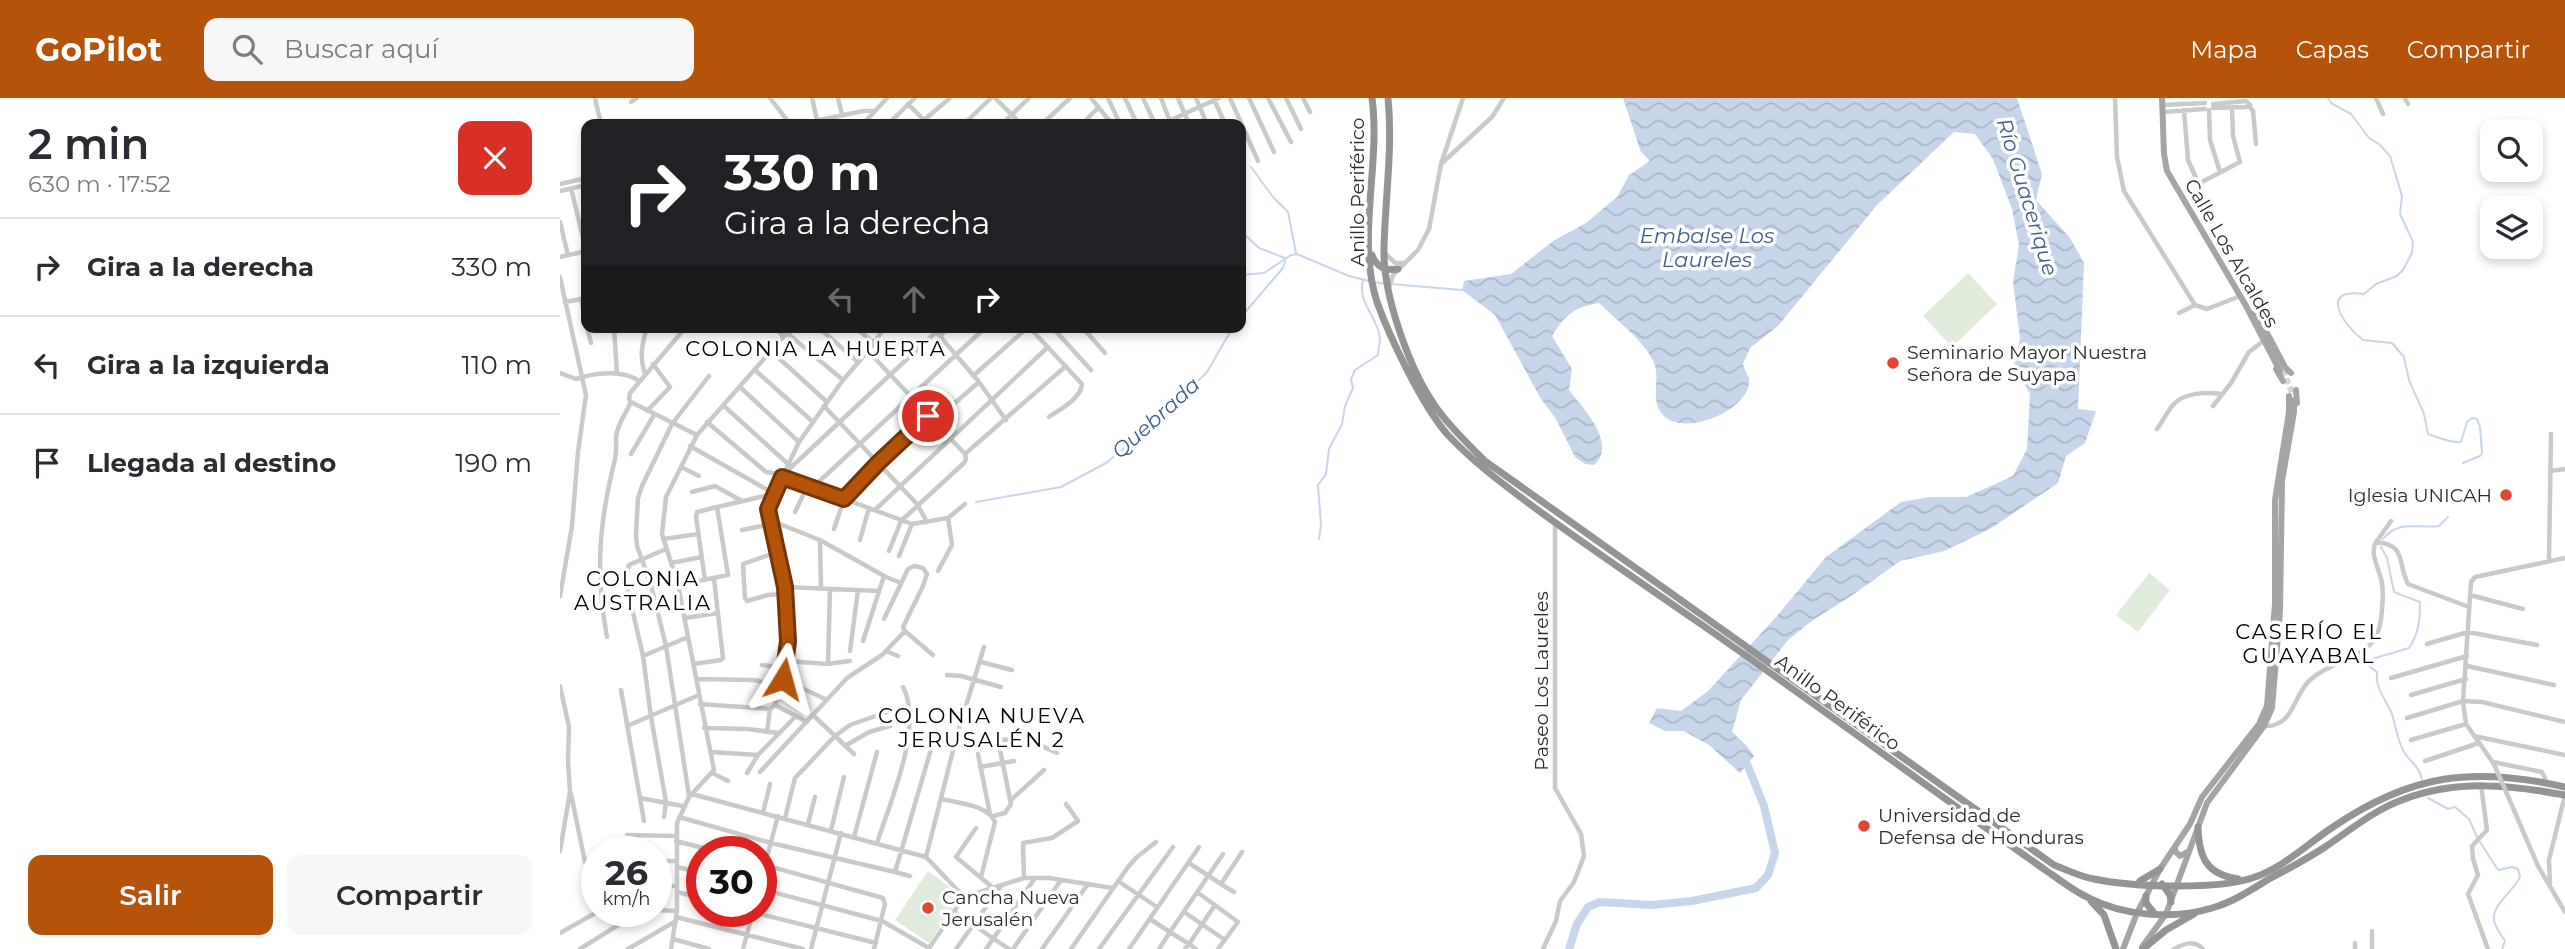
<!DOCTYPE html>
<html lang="es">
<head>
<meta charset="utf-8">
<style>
	:root { --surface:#fff; --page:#f7f7f7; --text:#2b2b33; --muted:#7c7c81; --line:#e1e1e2; --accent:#b45309 }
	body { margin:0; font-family:Montserrat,sans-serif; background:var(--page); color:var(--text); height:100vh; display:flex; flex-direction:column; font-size:26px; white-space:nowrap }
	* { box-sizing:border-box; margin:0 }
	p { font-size:23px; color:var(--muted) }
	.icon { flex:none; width:38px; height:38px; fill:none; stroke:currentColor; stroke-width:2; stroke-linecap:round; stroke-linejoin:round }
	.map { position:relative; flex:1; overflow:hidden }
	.panel { display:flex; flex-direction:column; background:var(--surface); width:560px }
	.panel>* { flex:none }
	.guide { position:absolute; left:21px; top:21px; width:665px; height:214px; border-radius:14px; box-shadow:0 4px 10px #0003; background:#202124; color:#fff; overflow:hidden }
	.controls { position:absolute; left:1920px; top:21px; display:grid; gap:14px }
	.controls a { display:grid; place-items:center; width:63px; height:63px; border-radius:14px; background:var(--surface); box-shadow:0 4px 10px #0003; font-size:35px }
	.speed { position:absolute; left:21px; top:738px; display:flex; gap:14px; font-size:35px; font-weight:700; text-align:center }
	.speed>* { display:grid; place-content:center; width:91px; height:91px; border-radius:50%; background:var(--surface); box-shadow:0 4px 10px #0003; line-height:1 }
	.speed small { font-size:18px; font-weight:400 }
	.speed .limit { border:10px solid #d22; background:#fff; color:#111 }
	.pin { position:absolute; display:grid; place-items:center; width:60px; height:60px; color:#fff; margin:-30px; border:4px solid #fff; border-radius:50%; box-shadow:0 2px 7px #0007 }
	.me { position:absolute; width:77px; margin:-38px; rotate:8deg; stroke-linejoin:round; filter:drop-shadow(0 0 5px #0008) }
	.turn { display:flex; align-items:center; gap:24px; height:147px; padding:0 28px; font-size:32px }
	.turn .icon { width:91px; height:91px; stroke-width:2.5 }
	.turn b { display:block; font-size:49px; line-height:60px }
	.lanes { display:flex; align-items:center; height:66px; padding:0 28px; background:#0003; justify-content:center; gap:35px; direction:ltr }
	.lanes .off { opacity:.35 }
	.round { display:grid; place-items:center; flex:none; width:74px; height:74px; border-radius:14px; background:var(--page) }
	.summary { display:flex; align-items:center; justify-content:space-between; height:119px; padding:0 28px }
	h1 { font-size:42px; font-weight:600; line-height:52px }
	.cta { display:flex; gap:14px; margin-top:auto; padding:14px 28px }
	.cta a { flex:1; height:80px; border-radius:14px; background:var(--accent); color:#fff; font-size:28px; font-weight:600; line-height:80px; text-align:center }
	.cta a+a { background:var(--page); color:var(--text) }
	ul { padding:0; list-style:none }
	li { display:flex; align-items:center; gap:21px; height:98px; padding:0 28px; border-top:2px solid var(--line) }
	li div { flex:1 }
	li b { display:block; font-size:26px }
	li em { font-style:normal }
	header { display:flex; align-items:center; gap:42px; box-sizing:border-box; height:98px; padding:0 35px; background:var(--accent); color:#fff }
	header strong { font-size:33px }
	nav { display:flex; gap:38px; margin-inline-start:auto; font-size:24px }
	.search { width:490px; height:63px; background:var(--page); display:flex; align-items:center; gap:18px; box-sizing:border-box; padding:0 24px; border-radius:14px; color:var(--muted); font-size:26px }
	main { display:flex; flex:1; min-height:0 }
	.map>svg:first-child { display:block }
	.green { fill:#e1ebdb }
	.water { fill:url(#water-waves) }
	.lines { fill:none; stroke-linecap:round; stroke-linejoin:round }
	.stream { stroke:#c7d6ea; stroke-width:2 }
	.river { stroke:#c7d6ea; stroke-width:8 }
	.major-tunnel { stroke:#d5d5d5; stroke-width:6; stroke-dasharray:6 3; stroke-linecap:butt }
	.minor { stroke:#cacaca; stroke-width:4.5 }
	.major { stroke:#a5a5a5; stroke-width:6 }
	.highway { stroke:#949494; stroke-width:7 }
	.minor-bridge { stroke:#cacaca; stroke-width:4.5 }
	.route-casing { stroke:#753606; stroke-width:18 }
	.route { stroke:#b45309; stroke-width:12 }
	.poi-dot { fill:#e04633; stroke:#fff; stroke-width:2.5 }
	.labels { text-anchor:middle; stroke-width:7; stroke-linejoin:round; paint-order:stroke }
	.street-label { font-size:19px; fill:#2d2d2d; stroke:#fff }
	.poi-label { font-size:19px; fill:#2d2d2d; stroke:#fff; text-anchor:start }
	.water-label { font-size:21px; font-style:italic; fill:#3e608d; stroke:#fff }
	.neighbourhood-label { font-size:21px; letter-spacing:2px; fill:#000; stroke:#fff }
</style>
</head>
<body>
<header>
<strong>GoPilot</strong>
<div class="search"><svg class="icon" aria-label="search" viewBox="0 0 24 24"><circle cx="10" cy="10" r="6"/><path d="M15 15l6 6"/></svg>Buscar aquí</div>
<nav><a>Mapa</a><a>Capas</a><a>Compartir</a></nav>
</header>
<main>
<section class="panel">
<div class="summary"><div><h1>2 min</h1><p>630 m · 17:52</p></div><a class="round" style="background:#d93025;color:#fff"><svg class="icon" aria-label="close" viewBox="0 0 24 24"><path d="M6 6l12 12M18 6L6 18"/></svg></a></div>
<ul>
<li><svg class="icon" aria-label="right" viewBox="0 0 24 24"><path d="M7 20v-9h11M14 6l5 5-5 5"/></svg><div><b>Gira a la derecha</b></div><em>330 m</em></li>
<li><svg class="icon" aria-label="left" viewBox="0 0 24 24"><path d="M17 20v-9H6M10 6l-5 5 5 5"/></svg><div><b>Gira a la izquierda</b></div><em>110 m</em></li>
<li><svg class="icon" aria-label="arrive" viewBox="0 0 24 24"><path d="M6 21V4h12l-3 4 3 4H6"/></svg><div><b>Llegada al destino</b></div><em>190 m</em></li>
</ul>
<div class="cta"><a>Salir</a><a>Compartir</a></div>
</section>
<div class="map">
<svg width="2005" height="851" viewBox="0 0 2005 851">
	<defs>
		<pattern id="water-waves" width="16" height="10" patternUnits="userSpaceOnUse" patternTransform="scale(1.75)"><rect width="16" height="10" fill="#c7d6ea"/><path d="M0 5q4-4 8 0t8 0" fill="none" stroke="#abb8c9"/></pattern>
	</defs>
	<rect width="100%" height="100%" fill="#fff"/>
	<path class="green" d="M1408 175 1437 206 1392 249 1363 218Z
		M1589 475 1610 492 1578 534 1556 517Z
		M368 773 401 797 369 845 335 822Z"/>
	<path class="water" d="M1063 0H1457L1482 76 1476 102 1510 140 1524 165 1518 311 1536 313 1525 345 1506 358 1498 385 1430 431 1384 453 1340 463 1294 496 1253 522 1228 542 1181 602 1172 634 1186 647 1194 658 1180 675 1149 647 1124 633H1105L1089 625 1097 610 1121 613 1148 593 1217 518 1266 459 1341 404 1370 399H1406L1453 378 1467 351 1470 296 1454 267 1460 240 1453 184 1459 147 1452 111 1433 61 1415 36 1394 34 1317 107 1218 228 1190 250 1183 266C1184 270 1188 277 1189 281 1192 312 1123 340 1103 317 1089 301 1101 282 1094 265 1086 244 1055 221 1039 205 1014 209 1005 217 992 238L1012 271 1009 292C1023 310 1058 346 1034 367L1025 366 1015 359 996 321 981 301 935 217 902 192 904 183 951 176 993 143 1026 125 1057 99 1069 77 1090 63 1081 54Z"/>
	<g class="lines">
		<path class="stream" d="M1768 0 1771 5 1791 16 1809 40 1819 46 1830 58 1842 98 1840 116 1853 144 1852 155 1843 172 1837 178 1816 186 1804 196C1758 189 1783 227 1803 242L1832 245 1844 259 1849 282 1864 316 1868 336C1876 339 1894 345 1901 344L1907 324 1912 320 1917 321 1920 329 1922 355 1920 358 1903 365
			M691 69 713 99 728 114 736 155
			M681 133 699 150 725 160
			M681 177 704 175 731 157 737 156 789 178 809 183
			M814 184 826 186
			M831 186 902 192
			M681 219 723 170 725 163
			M416 404 501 389 546 365 593 327 647 274 673 229
			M759 441 761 427 758 387 766 376 769 351 782 326 785 308 793 290 791 281 795 272 818 257C818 252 820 246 820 240 818 219 797 205 803 182
			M1823 441C1839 421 1858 431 1879 428L1888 419
			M1821 449 1827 460 1834 494 1860 504C1860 522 1859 535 1849 550L1812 561 1809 568 1817 574C1815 591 1826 601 1832 616 1836 629 1837 642 1844 654 1851 665 1859 668 1862 681
			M1868 700 1888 711 1895 709 1909 721 1917 739
			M1920 744 1938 772 1952 769 1958 771 1960 779C1952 796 1926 810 1936 828 1938 833 1942 838 1945 843L1942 851"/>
		<path class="river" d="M1009 851 1017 826 1028 809 1040 804 1092 807 1132 803 1196 790 1208 777 1215 755 1204 708 1187 666 1180 659"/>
		<path class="major-tunnel" d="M1723 272 1733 297"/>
		<path class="minor" d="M35 0 41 26
			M210 0 230 26
			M252 0 257 22
			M278 0 282 17
			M435 0 461 26
			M531 0 552 26
			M548 0 560 26
			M565 0 577 26
			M583 0 595 26
			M601 0 611 26
			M618 0 629 26
			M636 0 647 26
			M670 0 698 63
			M689 0 714 54
			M708 0 731 44
			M726 0 741 31
			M743 0 750 14
			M1555 0 1557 59 1564 93 1635 207
			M1816 0 1823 16
			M1845 0 1848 6
			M654 1 665 26
			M71 4 77 0
			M348 6 368 26
			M1602 7 1645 5
			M1689 8 1693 13 1696 46
			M1653 10 1686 9 1690 7 1686 3 1653 6
			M1624 12 1628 62 1641 91
			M1649 12 1650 42 1660 74
			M1603 14 1645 11
			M364 22 390 0
			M240 26 303 13H315
			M303 26 327 0
			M328 26 355 0
			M404 26 431 0
			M442 26 469 0
			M482 26 510 0
			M522 26 538 10
			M602 26 659 0
			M881 66 932 19 944 0
			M0 86 26 80
			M1638 86 1680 64 1673 38 1672 10
			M0 93 26 87
			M12 94 26 153
			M0 124 8 157
			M826 156 835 165H845
			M0 159 26 153
			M0 179 26 297 18 354 12 428 0 498
			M829 189 833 177 858 152 869 131 881 66 903 0
			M21 201 26 224
			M5 204 26 200
			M1619 215 1635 207 1647 211 1680 198
			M27 229 31 245
			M54 229 57 276
			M216 229 223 239
			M258 229 298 264
			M295 229 314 245
			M372 229 419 284 446 322
			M469 229 522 286C521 301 500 311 489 319
			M492 229 531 272
			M522 229 545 255
			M227 235 283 282
			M380 238 389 229
			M211 253 267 304
			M308 253 405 356
			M195 272 253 324
			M0 275 16 281C34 275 62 271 79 283
			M85 276C79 259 82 246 87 229
			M413 278 468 229
			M180 289 239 344
			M71 304 137 337
			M163 307 228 366
			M264 308 357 406 367 424
			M1653 308 1671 285 1689 254 1702 244
			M87 313 110 289 93 266
			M147 324 206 374 219 376
			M373 324 419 284
			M1597 331C1603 323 1607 314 1613 307 1624 294 1647 294 1662 296
			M130 348 213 395
			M71 356 94 317
			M121 369 139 378
			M1990 373 2005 371
			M225 375 376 234
			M222 378 352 426 388 420 405 406
			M251 391 426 229
			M132 394 155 388 182 403
			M315 412 488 249
			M235 414 247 389
			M212 423 260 442 326 479 341 485
			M274 431 284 401 318 365 368 318
			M182 432 212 426
			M103 441 138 436
			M300 442 309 410
			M260 443 261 490
			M1817 443 1831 423
			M329 453 341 423 404 365 406 361 405 356 506 268
			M217 454 183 466 185 500 187 503 208 497 225 496
			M339 458 352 426
			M1989 463 1991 336
			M111 465 142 459
			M378 473 392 447 388 420
			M145 482 136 419 137 414 157 409
			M118 487 168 477 157 409 213 396
			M225 489 319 493
			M1910 497 1963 511
			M125 520 158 515
			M345 533 373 557
			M47 539C35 473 39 426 55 361 57 353 56 346 56 339 57 327 66 315 71 304L69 301 70 295 126 229
			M303 543 324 478
			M1867 546 1908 534 1977 547
			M290 553 298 492
			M326 553 338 558
			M83 558 128 539
			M226 563 267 566 290 563
			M421 564 452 572
			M134 566 161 562 163 560 154 481
			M268 566 270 491
			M202 567 225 570
			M1907 568 1994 587
			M387 577 401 578 441 589
			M1831 580 1907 558
			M136 581 194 582 220 588
			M223 581 267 602
			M0 588 9 629 8 663 10 694 0 753
			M61 592 84 723
			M1851 597 1906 581
			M140 606 210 611
			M215 607 247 624
			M1847 620 1903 603 1922 604 2005 624
			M67 628 139 597
			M1705 628C1734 629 1733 597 1750 582 1776 558 1815 564 1821 522 1822 511 1824 496 1822 485 1820 472 1809 456 1816 444 1847 447 1837 464 1848 486L1909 509
			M144 630 188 631 218 635
			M207 634 210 611 215 607 223 581 228 543 225 489 208 409 239 344 283 282 308 253 325 229
			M1914 638 2005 657
			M1851 642 1906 626
			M285 648 309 634 330 628
			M151 654 198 657
			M294 656 275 638 290 627 327 614
			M418 656 430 716
			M1865 663 1919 645
			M1933 664 1982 674 1987 685
			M1934 666 1906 626 1903 603 1911 484 1915 479 2005 460
			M420 669 454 663
			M200 674 287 580 322 557 345 533 343 529 363 488 367 476 363 470 354 468 348 471 324 521
			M152 675 168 683
			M187 675 198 657 236 618
			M1921 687 1927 732 1912 748 1913 761 1918 777 1908 796 1928 851
			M11 696 25 764
			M132 696 366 759 404 799 464 780H489L553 790
			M1947 696 1978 768 2005 814
			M129 698 106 548 91 487 77 448 76 436 78 400 82 388 112 326 149 278
			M80 700 123 708
			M382 701C398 705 428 707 435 724L421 779
			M451 702 484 672
			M203 715 210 686
			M433 718 445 715 451 706 438 642 466 641 497 655
			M104 719 106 704 91 619 83 558 65 480 69 467 106 451
			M119 719 211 745 335 774 374 641
			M225 720 235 680 275 638 253 617
			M248 726 255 699
			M416 730 396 759 432 789
			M271 732 284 679
			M67 737 116 738
			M294 739 317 654
			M116 743 159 754
			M317 745C330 704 364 628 343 589
			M366 759 397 637 424 549
			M96 763H116
			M629 765 661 786 682 754
			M201 766 323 800 325 806 314 851
			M117 769 142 775
			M335 774 350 778
			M464 780 463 745 492 740 518 723 506 706
			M201 781 218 718
			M558 783 597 809
			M661 786 674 794
			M1990 786 1989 762 2005 697
			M96 788H117
			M201 791 322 823 369 850
			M117 794 142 800
			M637 794 678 824 658 851
			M96 812 117 813
			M393 813 449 851
			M192 814 316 845
			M624 814 665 842
			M116 819 243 851
			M590 821 610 834 663 756
			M0 835 37 814
			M113 841 149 851
			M369 850 404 799
			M20 851 79 814
			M68 851 116 823
			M111 851 117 813V725L129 699 154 672 118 487 102 436 106 399 137 337 232 229
			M183 851 193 814
			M251 851 281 735
			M396 851 441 788
			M426 851 475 780
			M453 851 501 782
			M482 851 528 786
			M511 851 568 769 577 759 596 744
			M539 851 613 749
			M569 851 639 749
			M599 851 610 834 629 846 625 851
			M636 851 629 846 655 807
			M983 851 996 823 1000 803 1014 784 1024 758 1021 736 995 690V426
			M1614 851C1625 845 1634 842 1643 851
			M1795 851V845
			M1812 851V833"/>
		<path class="major" d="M1602 0 1604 56 1607 73 1685 206 1720 273
			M1693 216 1699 220 1725 269 1731 275
			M1716 271 1723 283
			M1736 292 1737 305
			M1615 749V753L1620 758 1629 753
			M1582 849 1606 816 1647 705 1704 628 1712 610 1720 513 1722 383 1734 314V302
			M1563 851 1577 815 1600 771 1630 726 1642 699 1699 626 1707 608 1715 506V402L1729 314V298"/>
		<path class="highway" d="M812 0C821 67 796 139 817 204 830 240 862 307 887 336 911 362 939 383 967 404 1022 445 1079 483 1135 522 1255 605 1371 692 1491 776 1503 784 1514 793 1527 799 1563 818 1613 822 1652 810 1673 804 1691 792 1709 781 1728 771 1747 761 1765 749 1789 733 1814 712 1842 702 1896 681 1950 687 2005 697
			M828 0C833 51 825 100 824 151 823 198 850 274 878 312 892 331 909 347 925 363L1494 767C1507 772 1521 779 1534 781 1572 789 1656 792 1692 780 1722 771 1747 746 1773 729 1851 676 1913 668 2005 689
			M812 157C816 169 826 173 838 171
			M1638 729C1639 758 1645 776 1678 781
			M1580 783 1600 771
			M1602 786 1610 797 1611 804
			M1586 798V805L1594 815
			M1531 803 1544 817 1556 851
			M1583 851 1606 832 1634 816"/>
		<path class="minor-bridge" d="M1934 666 1947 696"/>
	</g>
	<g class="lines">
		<g class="route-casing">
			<path id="route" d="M223 581 228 543 225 489 208 411 222 379 284 401 318 365 368 318"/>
		</g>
		<use href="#route" class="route"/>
	</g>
	<g class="poi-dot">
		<circle cx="1333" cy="265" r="7"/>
		<circle cx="1946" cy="397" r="7"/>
		<circle cx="1304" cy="728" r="7"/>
		<circle cx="368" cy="810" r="7"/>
	</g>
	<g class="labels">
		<g class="street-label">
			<text transform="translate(797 94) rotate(-90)" y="7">Anillo Periférico</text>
			<text transform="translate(1672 155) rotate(60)" y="7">Calle Los Alcaldes</text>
			<text transform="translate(981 583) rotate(-90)" y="7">Paseo Los Laureles</text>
			<text transform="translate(1278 604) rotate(36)" y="7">Anillo Periférico</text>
		</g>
		<g class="poi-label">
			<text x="1347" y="261">Seminario Mayor Nuestra<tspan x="1347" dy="22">Señora de Suyapa</tspan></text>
			<text x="1932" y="404" text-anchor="end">Iglesia UNICAH</text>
			<text x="1318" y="724">Universidad de<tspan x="1318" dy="22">Defensa de Honduras</tspan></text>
			<text x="382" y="806">Cancha Nueva<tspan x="382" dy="22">Jerusalén</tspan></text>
		</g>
		<g class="water-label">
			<text transform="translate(1467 99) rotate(73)" y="7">Río Guacerique</text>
			<text x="1147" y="145">Embalse Los<tspan x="1147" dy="24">Laureles</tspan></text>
			<text transform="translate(596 320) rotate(-42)" y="7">Quebrada</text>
		</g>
		<g class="neighbourhood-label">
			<text x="256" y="258">COLONIA LA HUERTA</text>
			<text x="83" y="488">COLONIA<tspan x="83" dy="24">AUSTRALIA</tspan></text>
			<text x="1749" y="541">CASERÍO EL<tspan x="1749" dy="24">GUAYABAL</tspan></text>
			<text x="422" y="625">COLONIA NUEVA<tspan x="422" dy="24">JERUSALÉN 2</tspan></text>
		</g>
	</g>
</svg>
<div class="controls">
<a><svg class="icon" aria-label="search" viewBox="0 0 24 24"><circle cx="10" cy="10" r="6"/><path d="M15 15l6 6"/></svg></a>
<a><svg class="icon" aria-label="layers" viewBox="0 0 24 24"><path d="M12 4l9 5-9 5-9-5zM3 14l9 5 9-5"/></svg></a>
</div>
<div class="speed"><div>26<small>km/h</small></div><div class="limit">30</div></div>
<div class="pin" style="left:368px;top:318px;background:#d93025"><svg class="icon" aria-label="arrive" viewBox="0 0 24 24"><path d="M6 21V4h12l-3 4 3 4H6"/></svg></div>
<svg class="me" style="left:223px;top:581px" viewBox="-20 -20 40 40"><path d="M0-17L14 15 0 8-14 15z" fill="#b45309" stroke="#fff" stroke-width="4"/></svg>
<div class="guide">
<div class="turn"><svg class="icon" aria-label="right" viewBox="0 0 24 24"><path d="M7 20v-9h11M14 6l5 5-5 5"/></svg><div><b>330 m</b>Gira a la derecha</div></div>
<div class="lanes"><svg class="icon off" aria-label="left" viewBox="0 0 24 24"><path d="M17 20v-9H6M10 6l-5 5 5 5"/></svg><svg class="icon off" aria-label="ahead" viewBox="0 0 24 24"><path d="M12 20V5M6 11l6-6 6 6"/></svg><svg class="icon" aria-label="right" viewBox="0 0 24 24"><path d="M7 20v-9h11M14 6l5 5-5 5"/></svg></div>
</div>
</div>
</main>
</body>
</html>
